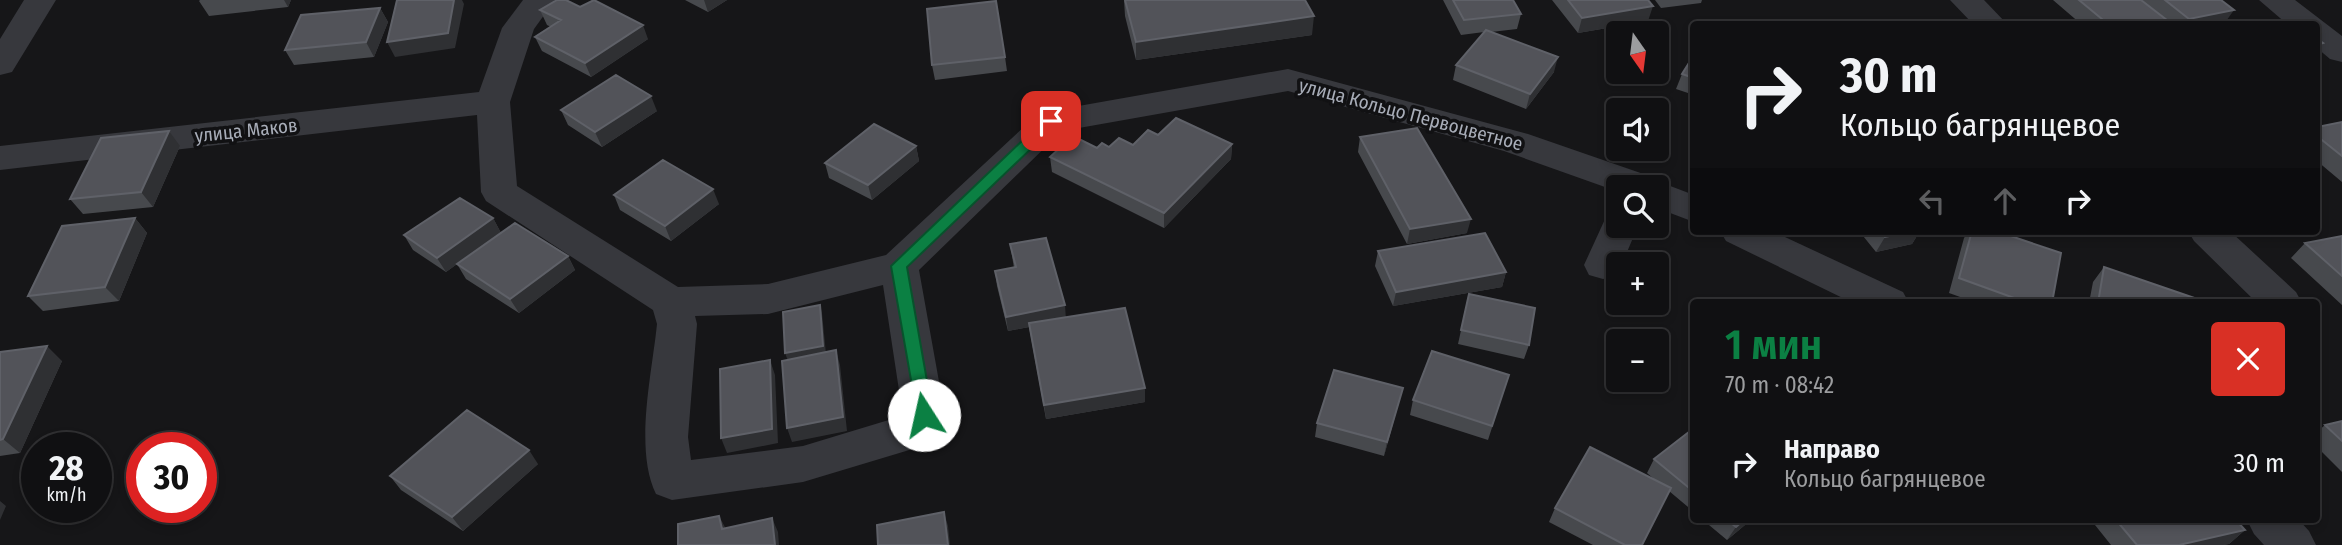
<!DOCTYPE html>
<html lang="ru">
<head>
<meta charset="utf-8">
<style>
	:root { --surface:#101012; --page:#1e1e20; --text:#f1f3f6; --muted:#9c9d9f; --line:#303032; --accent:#0b8043 }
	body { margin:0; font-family:"Fira Sans Condensed",sans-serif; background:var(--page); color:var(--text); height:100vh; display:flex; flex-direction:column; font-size:26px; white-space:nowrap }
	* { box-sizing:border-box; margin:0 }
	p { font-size:23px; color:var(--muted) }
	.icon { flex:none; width:38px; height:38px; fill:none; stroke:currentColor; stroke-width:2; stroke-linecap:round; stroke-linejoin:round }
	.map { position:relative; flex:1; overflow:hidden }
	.panel { position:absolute; left:1690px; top:299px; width:630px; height:224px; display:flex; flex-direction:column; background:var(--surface); border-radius:7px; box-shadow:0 4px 10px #0003,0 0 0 2px var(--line) }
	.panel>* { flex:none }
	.banner { position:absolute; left:1690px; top:21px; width:630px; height:214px; border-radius:7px; box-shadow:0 4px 10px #0003,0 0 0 2px var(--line); background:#101012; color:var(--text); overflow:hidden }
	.needle { width:46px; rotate:166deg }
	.buttons { position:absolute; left:1606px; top:21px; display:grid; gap:14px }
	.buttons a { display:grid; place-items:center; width:63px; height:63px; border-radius:7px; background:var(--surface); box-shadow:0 4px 10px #0003,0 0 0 2px var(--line); font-size:35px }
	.speed { position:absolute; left:21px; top:432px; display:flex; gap:14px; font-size:35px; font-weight:700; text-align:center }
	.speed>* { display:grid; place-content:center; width:91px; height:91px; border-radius:50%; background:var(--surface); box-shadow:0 4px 10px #0003,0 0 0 2px var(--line); line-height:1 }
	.speed small { font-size:18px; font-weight:400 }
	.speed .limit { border:10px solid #d22; background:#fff; color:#111 }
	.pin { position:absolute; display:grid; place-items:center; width:60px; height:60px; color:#fff; margin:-30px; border-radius:14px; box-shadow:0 4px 10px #0006 }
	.me { position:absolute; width:77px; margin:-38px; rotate:350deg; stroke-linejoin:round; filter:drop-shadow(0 0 5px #0008) }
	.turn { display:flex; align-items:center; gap:24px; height:147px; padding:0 35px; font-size:32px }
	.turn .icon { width:91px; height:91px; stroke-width:2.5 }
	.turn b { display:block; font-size:49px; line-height:60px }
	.lanes { display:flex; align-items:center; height:66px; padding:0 35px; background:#0003; justify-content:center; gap:35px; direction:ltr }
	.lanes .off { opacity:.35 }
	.round { display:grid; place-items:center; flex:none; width:74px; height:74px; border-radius:7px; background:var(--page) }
	.head { display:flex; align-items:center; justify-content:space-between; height:119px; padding:0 35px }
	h1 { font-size:42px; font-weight:600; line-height:52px; color:var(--accent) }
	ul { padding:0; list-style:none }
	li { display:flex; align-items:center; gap:21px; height:91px; padding:0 35px }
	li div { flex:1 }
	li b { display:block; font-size:26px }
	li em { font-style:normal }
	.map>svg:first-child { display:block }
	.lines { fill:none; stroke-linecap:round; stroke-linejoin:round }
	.minor { fill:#37383d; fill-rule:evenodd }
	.wall { fill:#47494d }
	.shaded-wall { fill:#2f3033 }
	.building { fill:#525359; stroke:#5f6168; stroke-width:2 }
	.route { fill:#0b8043; stroke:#07532c; stroke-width:2 }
	.labels { text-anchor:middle; stroke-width:7; stroke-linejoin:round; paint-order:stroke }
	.street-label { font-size:19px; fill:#a8adb8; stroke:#111113 }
</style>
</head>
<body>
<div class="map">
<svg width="2342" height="545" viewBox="0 0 2342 545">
	<rect width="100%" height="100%" fill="#161618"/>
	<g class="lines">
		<path class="minor" d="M24 0H56L12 72 0 75V39Z
			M523 0H555L534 29 510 102 517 186 678 287 768 284 886 255 1039 113 1288 69 1528 134 1655 178 1657 181 1694 195V222L1657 208V187H1619V192L1504 151 1288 91 1062 131 919 270 945 415 939 427 921 446 906 451 803 482 672 500 656 494C634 449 652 374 657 324L653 310 486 201 481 192 477 115 0 170V146L479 92 502 28ZM883 285 902 410 892 419 803 446 691 460 688 437 697 324 695 316 768 314Z
			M1950 0H1984L2007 24H1973Z
			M2259 0H2295L2342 36V62L2330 59 2317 48V24H2287Z
			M1619 213V226H1638L1622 264H1619L1617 275 1603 279 1589 275 1584 265 1606 217Z
			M1720 231H1772L1903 292 1909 303H1853L1726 241Z
			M2188 231H2230L2296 292 2302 303H2257L2194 241Z
			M2247 520H2299L2309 531 2316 545H2264L2254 534Z"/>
	</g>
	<path class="wall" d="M200 0H291L288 7 209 16 199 1Z
		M685 0H727L708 12Z
		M1124 0H1305L1312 35 1136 60 1125 16Z
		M1443 0H1513L1521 14 1517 29 1491 32 1554 72 1526 109 1453 80 1456 65 1484 32 1461 35Z
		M1552 0H1648V21L1578 33Z
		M1655 0H1702L1701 3 1661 8Z
		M2053 0H2221L2224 24H2081Z
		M380 8 388 22 374 57 294 65 285 50Z
		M540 10 648 39 591 77 542 51 535 37 551 27 547 25Z
		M1694 55V95L1676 89 1682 74Z
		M1005 57 1007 71 935 80 932 65Z
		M561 110 657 111 602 147 568 125Z
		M2342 122V182L2317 161V127Z
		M1158 135 1232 144 1231 159 1164 228 1052 172 1050 157 1097 148 1133 145Z
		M1360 137 1467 233 1407 244 1358 152Z
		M180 146 153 207 83 214 70 199Z
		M916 146 919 161 872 200 829 178 825 163Z
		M614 195 719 204 671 241 620 210Z
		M135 218 147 233 119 301 43 311 28 296Z
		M493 218 501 233 568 256 575 270 519 313 466 279 457 264 446 272 413 250 404 235Z
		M1859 231H1920L1912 244 1876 252Z
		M1969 231H1996L2052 303H1977L1949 293 1964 238Z
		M2342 236V305L2291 258 2305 243Z
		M1010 244 1066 317 1145 388V402L1046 419 1029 327 1008 331 997 286 995 271 1014 268Z
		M1378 251 1506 272 1502 287 1393 306 1375 266Z
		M2104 267 2209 303H2089L2093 282Z
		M1469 294 1529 345 1524 359 1458 344Z
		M0 352 62 361 20 453 0 456Z
		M1509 375 1488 440 1410 415 1413 400Z
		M1403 388 1384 456 1315 437 1317 423Z
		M2342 421V472L2317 447V432L2325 425Z
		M1694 428V512L1669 491 1642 545H1593L1549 522 1555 508 1655 480 1647 473 1654 459Z
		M538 464 463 531 401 490 390 476Z
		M1703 520H1751L1727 540Z
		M2091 520H2236L2245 530 2229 544 2223 545H2111Z"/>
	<path class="shaded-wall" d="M284 0H291L288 7Z
		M454 0H462L464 4 455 48 395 57 387 42Z
		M704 0H727L708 12Z
		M1653 6 1648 21 1578 33 1582 18Z
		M380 8 388 22 374 57 366 42Z
		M2234 10 2224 24H2185L2189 19Z
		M1314 16 1312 35 1136 60V42Z
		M643 25 648 39 591 77 585 63Z
		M1558 57 1554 72 1526 109 1530 94Z
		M651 96 657 111 602 147 595 132Z
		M169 131 180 146 153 207 141 192Z
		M1232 144 1231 159 1164 228V213Z
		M916 146 919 161 872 200 868 185Z
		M713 189 719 204 671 241 665 226Z
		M135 218 147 233 119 301 105 287Z
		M493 218 501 233 446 272 437 258Z
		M1471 219 1467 233 1407 244 1410 229Z
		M1914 231H1920L1912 244 1876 252 1885 237Z
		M568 256 575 270 519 313 510 299Z
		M1506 272 1502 287 1393 306 1396 292Z
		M820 305 822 313 826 354 788 361 785 353Z
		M1065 305 1066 320 1008 331 1006 317Z
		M47 346 62 361 20 453 3 439Z
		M836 350 840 365 847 431 792 442 787 428Z
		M770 360 775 375 778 443 727 453 721 438Z
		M1145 388V402L1046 419 1044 405Z
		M1403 388 1399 402 1384 456 1387 442Z
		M529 450 538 464 463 531 452 517Z
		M0 501 6 506 0 520Z
		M944 512 948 526 950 545H948Z
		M719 516 726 529H722Z
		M772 518 778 532 779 545H775Z
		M1744 520H1751L1727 540 1736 527Z
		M2245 530 2229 544 2223 545H2179Z"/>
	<path class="building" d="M397 0H454L448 33 387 42Z
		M557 0H566L580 7 594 0 643 25 585 63 535 37 561 20 540 10Z
		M1125 0H1305L1314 16 1136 42Z
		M1453 0H1513L1521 14 1464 20Z
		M1568 0H1648L1653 6 1582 18Z
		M2079 0H2141L2172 24H2108Z
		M2165 0H2221L2234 10 2189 19Z
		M996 1 1005 57 932 65 927 9Z
		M380 8 366 42 285 50 301 15Z
		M1486 30 1558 57 1530 94 1456 65Z
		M2317 39 2323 43 2317 45Z
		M1694 55V78L1682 74Z
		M616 75 651 96 595 132 561 110Z
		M1176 118 1232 144 1164 213 1050 157 1073 136 1097 148 1102 143 1109 147 1119 138 1133 145 1148 130 1158 135Z
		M2342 122V156L2317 136V127Z
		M874 124 916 146 868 185 825 163Z
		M1417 128 1471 219 1410 229 1360 137Z
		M169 131 141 192 70 199 101 138Z
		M663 160 713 189 665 226 614 195Z
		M460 198 493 218 437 258 404 235Z
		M135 218 105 287 28 296 62 226Z
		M515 223 568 256 510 299 457 264Z
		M1880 231H1914L1885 237Z
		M1972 231H1996L2061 253 2052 303H2028L1959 278Z
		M1485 233 1506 272 1396 292 1378 251Z
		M2342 236V276L2305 243Z
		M1046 238 1065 305 1006 317 995 271 1016 267 1010 244Z
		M2104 267 2209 303H2098Z
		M1469 294 1535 308 1529 345 1461 330Z
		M820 305 823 346 785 353 783 312Z
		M1125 308 1145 388 1044 405 1029 323Z
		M47 346 3 439 0 440V352Z
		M836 350 843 417 787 428 782 361Z
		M1432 351 1509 375 1492 426 1413 400Z
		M770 360 772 429 721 438 720 369Z
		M1334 370 1403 388 1387 442 1317 423Z
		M467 410 529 450 452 517 390 476Z
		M2342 421V441L2325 425Z
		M1694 428V492L1654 459Z
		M1590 447 1671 488 1642 545H1625L1555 508Z
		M944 512 948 545H878L877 525Z
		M719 516 722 529 772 518 775 545H678V524Z
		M1727 520H1744L1736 527Z
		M2116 520H2236L2245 530 2179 545H2137Z"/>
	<path class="route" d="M1051 117 1056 118V125L907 267 933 415 930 420H918L891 266 1046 118Z"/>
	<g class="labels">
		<g class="street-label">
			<text transform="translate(1411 114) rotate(15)" y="7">улица Кольцо Первоцветное</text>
			<text transform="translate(246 130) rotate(-6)" y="7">улица Маков</text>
		</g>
	</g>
</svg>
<div class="buttons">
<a><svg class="needle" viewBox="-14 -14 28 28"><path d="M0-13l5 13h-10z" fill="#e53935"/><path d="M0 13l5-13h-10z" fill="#9c9d9f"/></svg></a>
<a><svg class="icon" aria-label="sound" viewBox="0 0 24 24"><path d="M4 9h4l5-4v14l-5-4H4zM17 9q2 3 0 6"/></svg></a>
<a><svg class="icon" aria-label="search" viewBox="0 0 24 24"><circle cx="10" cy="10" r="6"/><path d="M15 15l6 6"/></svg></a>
<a>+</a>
<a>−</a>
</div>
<div class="speed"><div>28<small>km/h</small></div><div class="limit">30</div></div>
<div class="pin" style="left:1051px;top:121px;background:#d93025"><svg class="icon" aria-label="arrive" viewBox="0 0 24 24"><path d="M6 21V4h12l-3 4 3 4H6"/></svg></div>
<svg class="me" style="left:924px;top:415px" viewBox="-20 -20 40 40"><circle r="19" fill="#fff"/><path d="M0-13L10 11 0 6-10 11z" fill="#0b8043"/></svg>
<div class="banner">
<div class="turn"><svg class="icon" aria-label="right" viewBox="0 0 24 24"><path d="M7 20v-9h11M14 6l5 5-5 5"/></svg><div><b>30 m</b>Кольцо багрянцевое</div></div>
<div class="lanes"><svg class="icon off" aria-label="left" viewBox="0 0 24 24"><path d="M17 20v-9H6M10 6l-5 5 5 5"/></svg><svg class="icon off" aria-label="ahead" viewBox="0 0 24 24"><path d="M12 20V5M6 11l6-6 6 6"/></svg><svg class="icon" aria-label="right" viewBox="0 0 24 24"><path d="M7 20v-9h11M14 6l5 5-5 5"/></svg></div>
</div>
<section class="panel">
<div class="head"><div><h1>1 мин</h1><p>70 m · 08:42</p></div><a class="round" style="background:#d93025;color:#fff"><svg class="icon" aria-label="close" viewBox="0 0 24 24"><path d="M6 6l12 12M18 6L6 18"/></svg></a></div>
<ul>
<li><svg class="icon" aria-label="right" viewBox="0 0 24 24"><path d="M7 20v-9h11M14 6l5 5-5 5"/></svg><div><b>Направо</b><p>Кольцо багрянцевое</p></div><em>30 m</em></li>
</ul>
</section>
</div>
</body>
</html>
